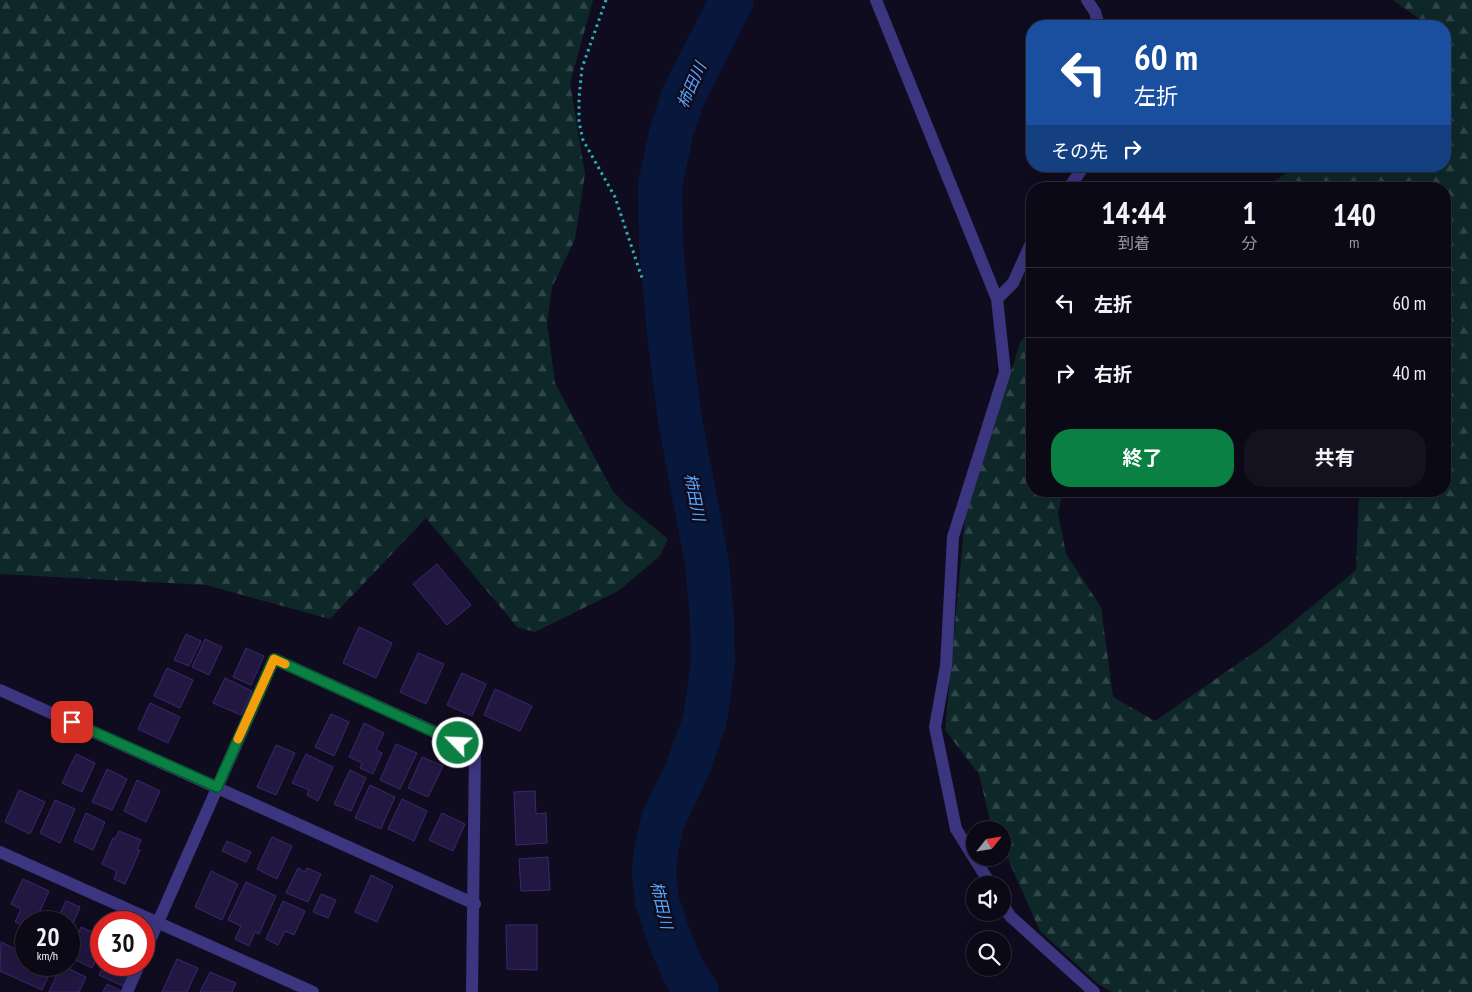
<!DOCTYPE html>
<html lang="ja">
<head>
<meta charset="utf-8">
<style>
	:root { --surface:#0c0917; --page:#151220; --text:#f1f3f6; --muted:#9a9aa1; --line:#2c2a36; --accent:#0b8043 }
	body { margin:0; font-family:"PT Sans Narrow","Noto Sans JP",sans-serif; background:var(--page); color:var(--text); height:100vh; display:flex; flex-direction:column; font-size:19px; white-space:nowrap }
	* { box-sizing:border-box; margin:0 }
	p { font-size:16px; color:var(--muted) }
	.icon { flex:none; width:28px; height:28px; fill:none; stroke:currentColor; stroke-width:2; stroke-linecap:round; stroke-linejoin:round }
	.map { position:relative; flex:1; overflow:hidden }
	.details { position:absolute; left:1026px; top:182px; width:425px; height:315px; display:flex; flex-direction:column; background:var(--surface); border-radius:20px; box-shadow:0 5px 20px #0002,0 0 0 1px var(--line) }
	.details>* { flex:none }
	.hud { position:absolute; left:1026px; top:20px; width:425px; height:152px; border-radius:20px; box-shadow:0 5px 20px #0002,0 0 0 1px var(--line); background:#1a4fa0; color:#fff; overflow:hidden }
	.needle { width:32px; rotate:60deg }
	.buttons { position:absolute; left:966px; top:821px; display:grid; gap:10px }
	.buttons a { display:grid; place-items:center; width:45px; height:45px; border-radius:50%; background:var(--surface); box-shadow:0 5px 20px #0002,0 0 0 1px var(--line); font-size:25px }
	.speed { position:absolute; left:15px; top:911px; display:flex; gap:10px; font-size:25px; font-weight:700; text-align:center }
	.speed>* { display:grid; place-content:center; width:65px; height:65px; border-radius:50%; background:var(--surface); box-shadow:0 5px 20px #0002,0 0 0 1px var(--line); line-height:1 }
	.speed small { font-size:12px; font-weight:400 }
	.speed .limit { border:8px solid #d22; background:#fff; color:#111 }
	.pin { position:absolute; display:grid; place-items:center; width:42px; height:42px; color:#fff; margin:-21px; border-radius:10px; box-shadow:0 2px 8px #0006 }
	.me { position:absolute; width:55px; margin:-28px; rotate:294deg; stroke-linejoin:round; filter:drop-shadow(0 0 4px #0008) }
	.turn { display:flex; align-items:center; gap:18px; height:105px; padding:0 25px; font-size:22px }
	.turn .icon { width:65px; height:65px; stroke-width:2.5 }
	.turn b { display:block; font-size:35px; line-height:42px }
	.then { display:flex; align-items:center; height:48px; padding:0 25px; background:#0003; gap:10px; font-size:19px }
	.eta { display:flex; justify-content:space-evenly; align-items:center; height:85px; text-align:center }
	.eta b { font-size:30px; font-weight:700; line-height:35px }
	.action { display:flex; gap:10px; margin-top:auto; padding:10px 25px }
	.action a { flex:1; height:58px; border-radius:20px; background:var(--accent); color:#fff; font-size:20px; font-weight:700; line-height:58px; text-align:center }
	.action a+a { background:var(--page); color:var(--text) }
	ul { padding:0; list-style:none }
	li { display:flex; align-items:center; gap:15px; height:70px; padding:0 25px; border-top:1px solid var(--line) }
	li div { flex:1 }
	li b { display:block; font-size:19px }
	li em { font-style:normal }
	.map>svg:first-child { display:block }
	.forest { fill:url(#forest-firs) }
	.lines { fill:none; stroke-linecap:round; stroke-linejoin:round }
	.river { stroke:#08183c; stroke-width:44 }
	.building { fill:#211740; stroke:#39296d }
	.path { stroke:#2ab2b1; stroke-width:3; stroke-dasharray:2.5 4; stroke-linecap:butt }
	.street { stroke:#3c357f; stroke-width:12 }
	.route-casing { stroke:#07532c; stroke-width:12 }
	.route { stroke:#0b8043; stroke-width:9 }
	.slow { stroke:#f59e0b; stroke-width:9 }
	.labels { text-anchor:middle; stroke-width:5; stroke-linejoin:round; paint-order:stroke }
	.water-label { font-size:16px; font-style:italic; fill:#57a9ff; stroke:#100c1f }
</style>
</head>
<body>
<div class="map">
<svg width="1472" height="992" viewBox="0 0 1472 992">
	<defs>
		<pattern id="forest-firs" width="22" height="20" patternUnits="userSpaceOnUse" patternTransform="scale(1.25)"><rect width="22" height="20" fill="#0e2829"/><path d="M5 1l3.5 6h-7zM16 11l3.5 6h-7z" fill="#304649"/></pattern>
	</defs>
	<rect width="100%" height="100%" fill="#100c1f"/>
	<path class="forest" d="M0 0H593L570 83 585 174 575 239 552 287 547 323 555 383 612 490 624 503 668 539 659 557 618 591 535 632 517 627 426 518 330 619 206 585 0 574Z
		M1393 0H1472V992H1112L1098 984 1040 931 1003 848 1002 830H994L990 821 979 774 945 730 965 518 1020 343 1032 327V491H1063L1058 513 1066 554 1101 607 1113 697 1155 721 1265 645 1356 570 1359 491H1445V189H1272L1270 184 1297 166H1445V26H1429Z"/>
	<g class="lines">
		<path class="river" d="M697 992 684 972 671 943 657 901 654 872 656 851 663 820 687 770 705 720 713 663 712 618 707 563 680 420 670 343 661 245 660 185 671 134 682 99 732 0"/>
	</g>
	<path class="building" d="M437 564 471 605 447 625 413 584Z
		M359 627 392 643 376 678 343 663Z
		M186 634 201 641 189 666 174 660Z
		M205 639 222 647 209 675 192 667Z
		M246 648 264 656 251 685 233 677Z
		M418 653 444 664 426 704 400 692Z
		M167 668 193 680 180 708 154 696Z
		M462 673 486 684 472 716 447 705Z
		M225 678 252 691 241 715 213 703Z
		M495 689 532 706 520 731 484 715Z
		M150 703 180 717 168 743 138 729Z
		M331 714 349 722 334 756 315 747Z
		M364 723 384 733 376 750 382 753 373 774 360 768 362 763 349 757Z
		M396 744 417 753 400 789 380 780Z
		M276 745 295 753 276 795 257 787Z
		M76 754 95 763 82 792 62 783Z
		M306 754 333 767 318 801 307 795 309 790 292 783Z
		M422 757 443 766 428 797 408 788Z
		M107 769 127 779 112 810 92 802Z
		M350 770 366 778 351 811 334 804Z
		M137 780 160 791 146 822 124 811Z
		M370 785 395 797 381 829 355 818Z
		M19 790 45 802 30 834 5 822Z
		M535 791 536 814 546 813 547 843 516 845 514 792Z
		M402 799 427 811 414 841 388 829Z
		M55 800 75 809 60 843 40 833Z
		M86 813 105 822 93 850 74 841Z
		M442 813 465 824 453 851 429 840Z
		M119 831 141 840 137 849 140 850 125 884 114 879 117 871 102 864 113 838 115 839Z
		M272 837 292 846 277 879 257 869Z
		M227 841 251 852 246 862 222 851Z
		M548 857 550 890 521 891 519 859Z
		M298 868 305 872 307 868 321 874 308 902 286 893Z
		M211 871 238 884 222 920 195 907Z
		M371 875 393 886 377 922 355 912Z
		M23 879 49 891 35 922H26V927L15 922 21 909 11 904Z
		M246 882 276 896 259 934 255 932 249 946 235 939 241 926 228 920Z
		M321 894 336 900 328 918 313 912Z
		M66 901 80 907 69 933V922H56Z
		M283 901 305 911 294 935 285 931 278 945 266 939Z
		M506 925H537V970L507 969Z
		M81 927 101 936V947L92 968 69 957Z
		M1 942 26 954V965L53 966 42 990 0 971Z
		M177 959 198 968 187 992H162Z
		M61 965 86 977 79 992H49Z
		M104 965H135L125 987 99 975Z
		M210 972 236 983 232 992H200Z
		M107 984 124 992H103Z"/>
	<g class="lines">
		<path class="path" d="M606 0 582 68 579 98V122L583 140 615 197 642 278"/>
		<path class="street" d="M876 0 997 299 1005 372 953 537 946 666 935 727 956 829 991 885
			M1087 0 1095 12 1099 26
			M1068 189 1084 166
			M997 299 1013 283 1032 241
			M0 690 475 904
			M0 852 313 992
			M1002 903 1010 916 1094 992
			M144 954 274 659 475 750 472 992
			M127 992 139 965"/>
	</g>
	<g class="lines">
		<g class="route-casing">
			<path id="route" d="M72 722 217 787 274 659 458 743"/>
		</g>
		<use href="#route" class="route"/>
		<path class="slow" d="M238 739 274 659 285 664"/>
	</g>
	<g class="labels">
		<g class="water-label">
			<text transform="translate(691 85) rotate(-66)" y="6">柿田川</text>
			<text transform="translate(695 497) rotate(79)" y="6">柿田川</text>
			<text transform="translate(662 905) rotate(77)" y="6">柿田川</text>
		</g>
	</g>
</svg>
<div class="buttons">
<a><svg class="needle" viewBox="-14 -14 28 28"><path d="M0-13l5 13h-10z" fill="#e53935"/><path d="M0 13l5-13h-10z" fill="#9a9aa1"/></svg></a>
<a><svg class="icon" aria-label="sound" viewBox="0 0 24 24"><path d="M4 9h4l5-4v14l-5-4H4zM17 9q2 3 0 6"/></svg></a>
<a><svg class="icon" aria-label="search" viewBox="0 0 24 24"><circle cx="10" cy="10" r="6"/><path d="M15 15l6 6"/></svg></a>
</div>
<div class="speed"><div>20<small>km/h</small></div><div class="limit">30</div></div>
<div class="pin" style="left:72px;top:722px;background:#d93025"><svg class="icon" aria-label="arrive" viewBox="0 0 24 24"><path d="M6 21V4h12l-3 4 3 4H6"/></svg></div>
<svg class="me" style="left:458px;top:743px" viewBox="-20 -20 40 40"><circle r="17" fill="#0b8043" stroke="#fff" stroke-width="3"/><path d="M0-11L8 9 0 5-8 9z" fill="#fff"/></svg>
<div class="hud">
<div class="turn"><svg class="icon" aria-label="left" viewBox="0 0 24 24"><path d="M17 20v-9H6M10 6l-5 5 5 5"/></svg><div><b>60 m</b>左折</div></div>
<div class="then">その先<svg class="icon" aria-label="right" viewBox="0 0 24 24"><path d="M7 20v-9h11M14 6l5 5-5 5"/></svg></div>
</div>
<section class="details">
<div class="eta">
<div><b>14:44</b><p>到着</p></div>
<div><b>1</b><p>分</p></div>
<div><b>140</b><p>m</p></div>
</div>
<ul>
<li><svg class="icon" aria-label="left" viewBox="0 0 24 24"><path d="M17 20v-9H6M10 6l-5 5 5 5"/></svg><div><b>左折</b></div><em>60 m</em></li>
<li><svg class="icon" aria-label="right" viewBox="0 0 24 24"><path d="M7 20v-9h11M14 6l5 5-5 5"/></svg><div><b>右折</b></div><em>40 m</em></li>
</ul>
<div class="action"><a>終了</a><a>共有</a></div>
</section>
</div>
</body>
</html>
